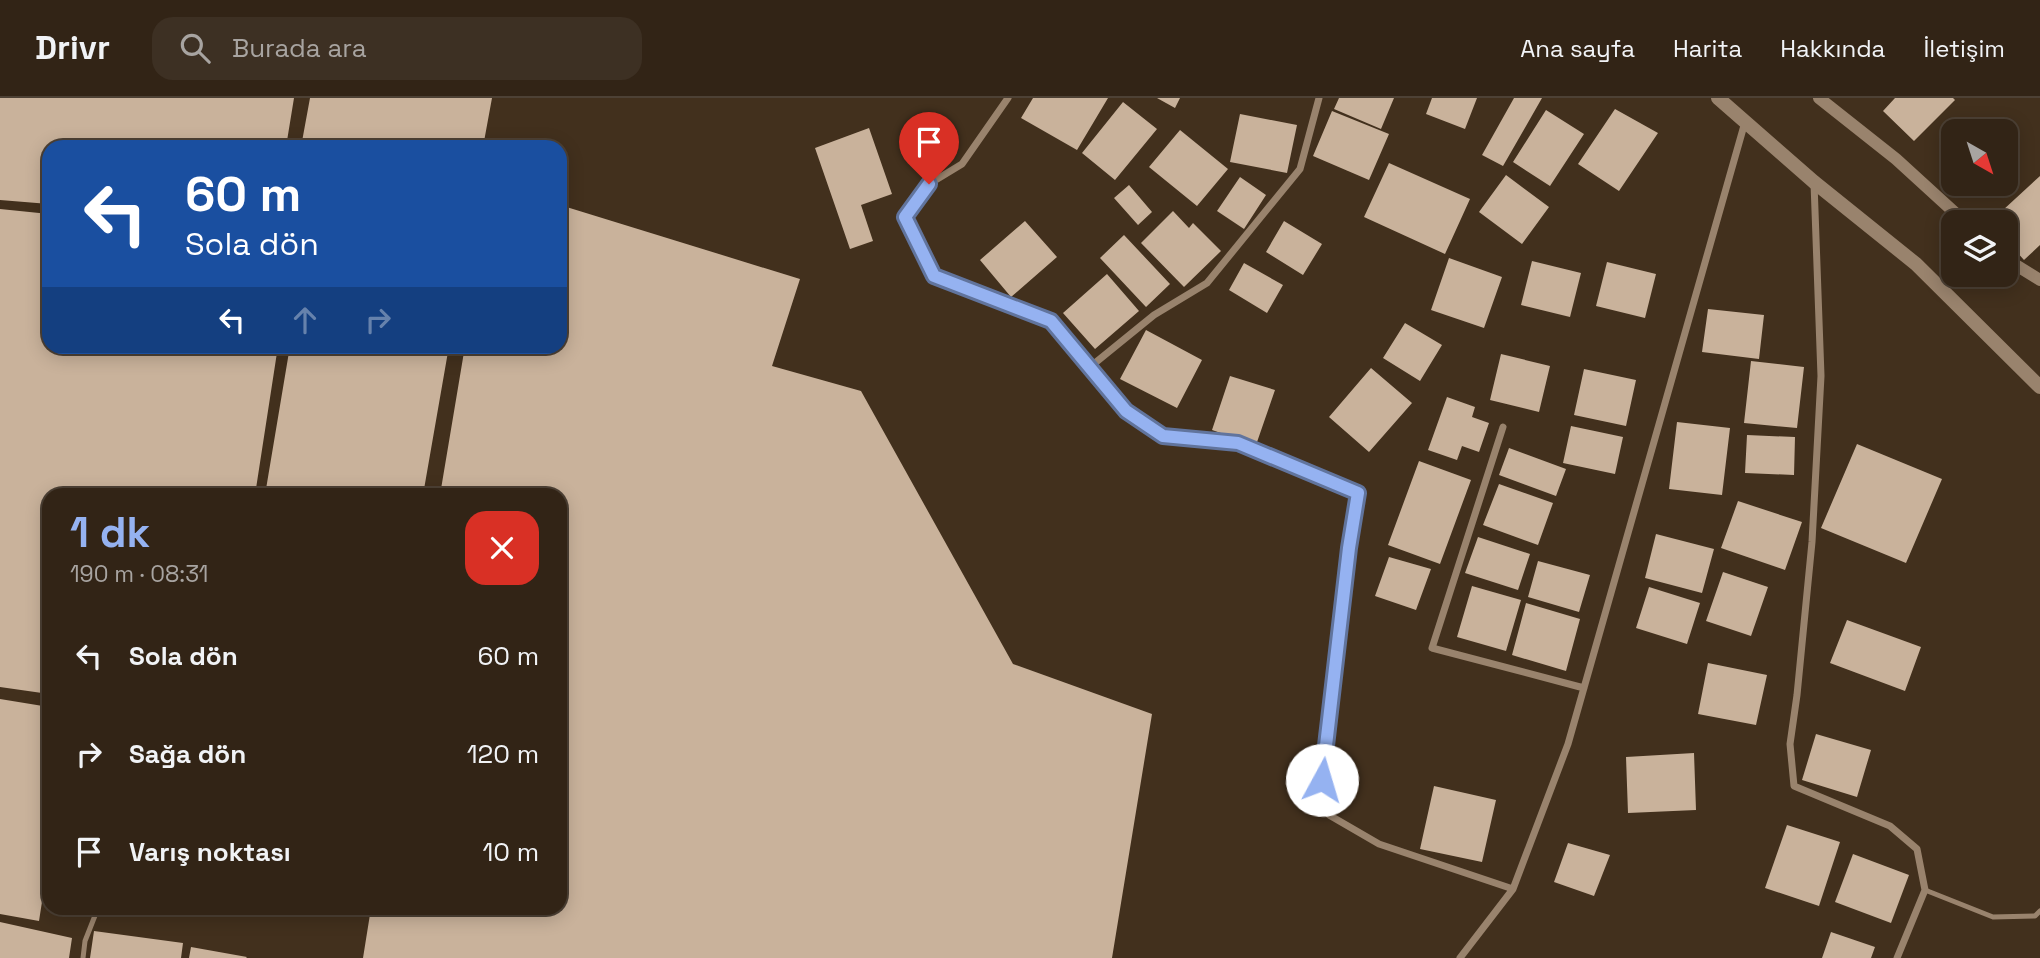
<!DOCTYPE html>
<html lang="tr">
<head>
<meta charset="utf-8">
<style>
	:root { --surface:#322416; --page:#3d3023; --text:#f1f3f6; --muted:#a8a4a1; --line:#4d4135; --accent:#95b2f1 }
	body { margin:0; font-family:"Space Grotesk",sans-serif; background:var(--page); color:var(--text); height:100vh; display:flex; flex-direction:column; font-size:26px; white-space:nowrap }
	* { box-sizing:border-box; margin:0 }
	p { font-size:23px; color:var(--muted) }
	.icon { flex:none; width:38px; height:38px; fill:none; stroke:currentColor; stroke-width:2; stroke-linecap:round; stroke-linejoin:round }
	.map { position:relative; flex:1; overflow:hidden }
	.panel { position:absolute; left:42px; top:390px; width:525px; height:427px; display:flex; flex-direction:column; background:var(--surface); border-radius:21px; box-shadow:0 4px 18px #0003,0 0 0 2px var(--line) }
	.panel>* { flex:none }
	.banner { position:absolute; left:42px; top:42px; width:525px; height:214px; border-radius:21px; box-shadow:0 4px 18px #0003,0 0 0 2px var(--line); background:#1a4fa0; color:#fff; overflow:hidden }
	.needle { width:46px; rotate:141deg }
	.controls { position:absolute; left:1941px; top:21px; display:grid; gap:14px }
	.controls a { display:grid; place-items:center; width:77px; height:77px; border-radius:14px; background:var(--surface); box-shadow:0 4px 18px #0003,0 0 0 2px var(--line); font-size:35px }
	.pin { position:absolute; display:grid; place-items:center; width:60px; height:60px; color:#fff; margin:-72px -30px; border-radius:50% 50% 50% 0; rotate:-45deg; box-shadow:0 0 7px #0007 }
	.pin .icon { rotate:45deg }
	.me { position:absolute; width:77px; margin:-38px; rotate:6deg; stroke-linejoin:round; filter:drop-shadow(0 0 5px #0008) }
	.turn { display:flex; align-items:center; gap:24px; height:147px; padding:0 28px; font-size:32px }
	.turn .icon { width:91px; height:91px; stroke-width:2.5 }
	.turn b { display:block; font-size:49px; line-height:60px }
	.lanes { display:flex; align-items:center; height:66px; padding:0 28px; background:#0003; justify-content:center; gap:35px; direction:ltr }
	.lanes .off { opacity:.35 }
	.round { display:grid; place-items:center; flex:none; width:74px; height:74px; border-radius:21px; background:var(--page) }
	.overview { display:flex; align-items:center; justify-content:space-between; height:119px; padding:0 28px }
	h1 { font-size:42px; font-weight:700; line-height:52px; color:var(--accent) }
	ul { padding:0; list-style:none }
	li { display:flex; align-items:center; gap:21px; height:98px; padding:0 28px }
	li div { flex:1 }
	li b { display:block; font-size:26px }
	li em { font-style:normal }
	header { display:flex; align-items:center; gap:42px; box-sizing:border-box; height:98px; padding:0 35px; background:var(--surface); border-bottom:2px solid var(--line) }
	header strong { font-size:33px }
	nav { display:flex; gap:38px; margin-inline-start:auto; font-size:24px }
	.search { width:490px; height:63px; background:var(--page); display:flex; align-items:center; gap:18px; box-sizing:border-box; padding:0 24px; border-radius:21px; color:var(--muted); font-size:26px }
	.map>svg:first-child { display:block }
	.building { fill:#c9b29b }
	.lines { fill:none; stroke-linecap:round; stroke-linejoin:round }
	.service { stroke:#99836d; stroke-width:5 }
	.minor { stroke:#99836d; stroke-width:7 }
	.tertiary { stroke:#99836d; stroke-width:12 }
	.secondary { stroke:#99836d; stroke-width:14 }
	.route-casing { stroke:#61749d; stroke-width:18 }
	.route { stroke:#95b2f1; stroke-width:12 }
</style>
</head>
<body>
<header>
<strong>Drivr</strong>
<div class="search"><svg class="icon" aria-label="search" viewBox="0 0 24 24"><circle cx="10" cy="10" r="6"/><path d="M15 15l6 6"/></svg>Burada ara</div>
<nav><a>Ana sayfa</a><a>Harita</a><a>Hakkında</a><a>İletişim</a></nav>
</header>
<div class="map">
<svg width="2040" height="860" viewBox="0 0 2040 860">
	<rect width="100%" height="100%" fill="#42301d"/>
	<path class="building" d="M0 0H294L286 49H49V106L0 102Z
		M310 0H492L483 49H301Z
		M1033 0H1108L1077 52 1021 20Z
		M1157 0H1180L1175 10Z
		M1339 0H1394L1381 31 1334 11Z
		M1432 0H1477L1465 31 1426 16Z
		M1514 0H1542L1503 68 1482 57Z
		M1895 0H1953L1955 2 1914 43 1883 13Z
		M1123 4 1157 31 1115 82 1082 55Z
		M1615 11 1658 35 1619 93 1578 66Z
		M1546 12 1584 36 1550 88 1513 64Z
		M1332 13 1389 36 1369 82 1313 58Z
		M1240 16 1297 27 1287 75 1230 64Z
		M869 30 892 96 861 107 873 143 850 151 815 50Z
		M1180 32 1228 71 1197 108 1149 69Z
		M1389 65 1470 101 1445 156 1364 119Z
		M1506 77 1549 109 1522 146 1479 114Z
		M2040 78V147L2024 162 2006 142V124H1990Z
		M1240 79 1266 97 1244 131 1217 113Z
		M1129 87 1152 114 1138 127 1114 100Z
		M560 107 800 181 772 268 861 293 1013 566 1152 616 1112 860H363L371 810H560V397H440L465 248H560Z
		M0 111 49 116V248H278L255 397H49V596L0 589Z
		M1173 113 1189 130 1193 125 1221 153 1184 189 1141 145Z
		M1025 123 1057 159 1011 199 980 162Z
		M1284 123 1322 146 1303 177 1266 154Z
		M1124 137 1170 186 1146 209 1100 160Z
		M1449 160 1502 179 1484 230 1431 212Z
		M1532 163 1581 175 1570 219 1521 207Z
		M1607 164 1656 176 1645 220 1596 208Z
		M1244 165 1283 187 1267 215 1229 192Z
		M1107 176 1139 213 1095 251 1063 215Z
		M1708 211 1764 217 1759 261 1702 254Z
		M1405 225 1442 247 1420 283 1383 260Z
		M1146 232 1202 262 1177 310 1120 281Z
		M290 248H449L423 397H265Z
		M1501 256 1550 268 1539 314 1490 302Z
		M1751 263 1804 269 1797 330 1744 325Z
		M1371 270 1412 305 1369 354 1329 319Z
		M1584 271 1636 282 1626 328 1574 317Z
		M1230 278 1275 292 1256 347 1212 332Z
		M1447 299 1475 309 1472 319 1489 325 1479 354 1462 348 1457 362 1428 352Z
		M1677 324 1730 330 1722 397 1669 391Z
		M1571 328 1623 339 1615 376 1563 365Z
		M1747 337 1795 339 1794 377 1745 375Z
		M1857 346 1942 381 1906 465 1821 430Z
		M1509 350 1566 371 1556 398 1499 377Z
		M1419 363 1471 382 1440 466 1388 447Z
		M1499 386 1553 405 1538 447 1483 427Z
		M1738 403 1802 424 1785 472 1721 450Z
		M1656 436 1714 451 1702 495 1645 480Z
		M1478 439 1530 456 1518 492 1465 475Z
		M1389 459 1431 471 1416 512 1375 498Z
		M1538 463 1590 477 1579 514 1528 499Z
		M1723 474 1768 489 1751 538 1706 523Z
		M1472 488 1521 502 1506 553 1457 539Z
		M1649 489 1700 505 1687 546 1636 530Z
		M1526 505 1580 521 1566 573 1512 557Z
		M1847 522 1921 549 1905 593 1830 565Z
		M1708 565 1767 577 1756 627 1698 616Z
		M0 601 49 609V759L39 823 0 816Z
		M1816 636 1871 652 1857 699 1802 682Z
		M1694 655 1696 712 1628 715 1626 659Z
		M1434 688 1496 702 1482 764 1420 751Z
		M1787 727 1840 744 1819 808 1765 790Z
		M1568 745 1610 757 1594 798 1554 784Z
		M1853 756 1909 777 1891 825 1835 804Z
		M0 824 72 840 69 860H0Z
		M94 833 183 845 181 860H90Z
		M1831 834 1875 849 1871 860H1822Z
		M191 849 247 859 246 860H189Z"/>
	<g class="lines">
		<path class="service" d="M1925 792 1993 819 2035 818 2040 813
			M83 860 85 843 98 810"/>
		<path class="minor" d="M1008 0 962 66 929 86 905 119 934 178 1050 223 1126 313 1163 338 1238 345 1358 395 1349 450 1323 682 1329 717 1379 746 1513 791
			M1814 85 1821 278 1812 444 1797 597 1790 646 1794 688 1890 728 1917 751 1925 792 1897 860
			M1090 269 1154 217 1207 185 1300 71 1319 0
			M1503 329 1432 550 1584 590
			M1460 860 1513 791 1568 646 1745 24"/>
		<path class="tertiary" d="M1819 0 1896 61 1965 124
			M2006 161 2040 182"/>
		<path class="secondary" d="M1718 0 1814 84 1916 166 2040 289"/>
	</g>
	<g class="lines">
		<g class="route-casing">
			<path id="route" d="M929 86 905 119 934 178 1051 223 1126 313 1163 338 1238 345 1358 395 1349 450 1322 682"/>
		</g>
		<use href="#route" class="route"/>
	</g>
</svg>
<div class="controls">
<a><svg class="needle" viewBox="-14 -14 28 28"><path d="M0-13l5 13h-10z" fill="#e53935"/><path d="M0 13l5-13h-10z" fill="#a8a4a1"/></svg></a>
<a><svg class="icon" aria-label="layers" viewBox="0 0 24 24"><path d="M12 4l9 5-9 5-9-5zM3 14l9 5 9-5"/></svg></a>
</div>
<div class="pin" style="left:929px;top:86px;background:#d93025"><svg class="icon" aria-label="arrive" viewBox="0 0 24 24"><path d="M6 21V4h12l-3 4 3 4H6"/></svg></div>
<svg class="me" style="left:1322px;top:682px" viewBox="-20 -20 40 40"><circle r="19" fill="#fff"/><path d="M0-13L10 11 0 6-10 11z" fill="#95b2f1"/></svg>
<div class="banner">
<div class="turn"><svg class="icon" aria-label="left" viewBox="0 0 24 24"><path d="M17 20v-9H6M10 6l-5 5 5 5"/></svg><div><b>60 m</b>Sola dön</div></div>
<div class="lanes"><svg class="icon" aria-label="left" viewBox="0 0 24 24"><path d="M17 20v-9H6M10 6l-5 5 5 5"/></svg><svg class="icon off" aria-label="ahead" viewBox="0 0 24 24"><path d="M12 20V5M6 11l6-6 6 6"/></svg><svg class="icon off" aria-label="right" viewBox="0 0 24 24"><path d="M7 20v-9h11M14 6l5 5-5 5"/></svg></div>
</div>
<section class="panel">
<div class="overview"><div><h1>1 dk</h1><p>190 m · 08:31</p></div><a class="round" style="background:#d93025;color:#fff"><svg class="icon" aria-label="close" viewBox="0 0 24 24"><path d="M6 6l12 12M18 6L6 18"/></svg></a></div>
<ul>
<li><svg class="icon" aria-label="left" viewBox="0 0 24 24"><path d="M17 20v-9H6M10 6l-5 5 5 5"/></svg><div><b>Sola dön</b></div><em>60 m</em></li>
<li><svg class="icon" aria-label="right" viewBox="0 0 24 24"><path d="M7 20v-9h11M14 6l5 5-5 5"/></svg><div><b>Sağa dön</b></div><em>120 m</em></li>
<li><svg class="icon" aria-label="arrive" viewBox="0 0 24 24"><path d="M6 21V4h12l-3 4 3 4H6"/></svg><div><b>Varış noktası</b></div><em>10 m</em></li>
</ul>
</section>
</div>
</body>
</html>
